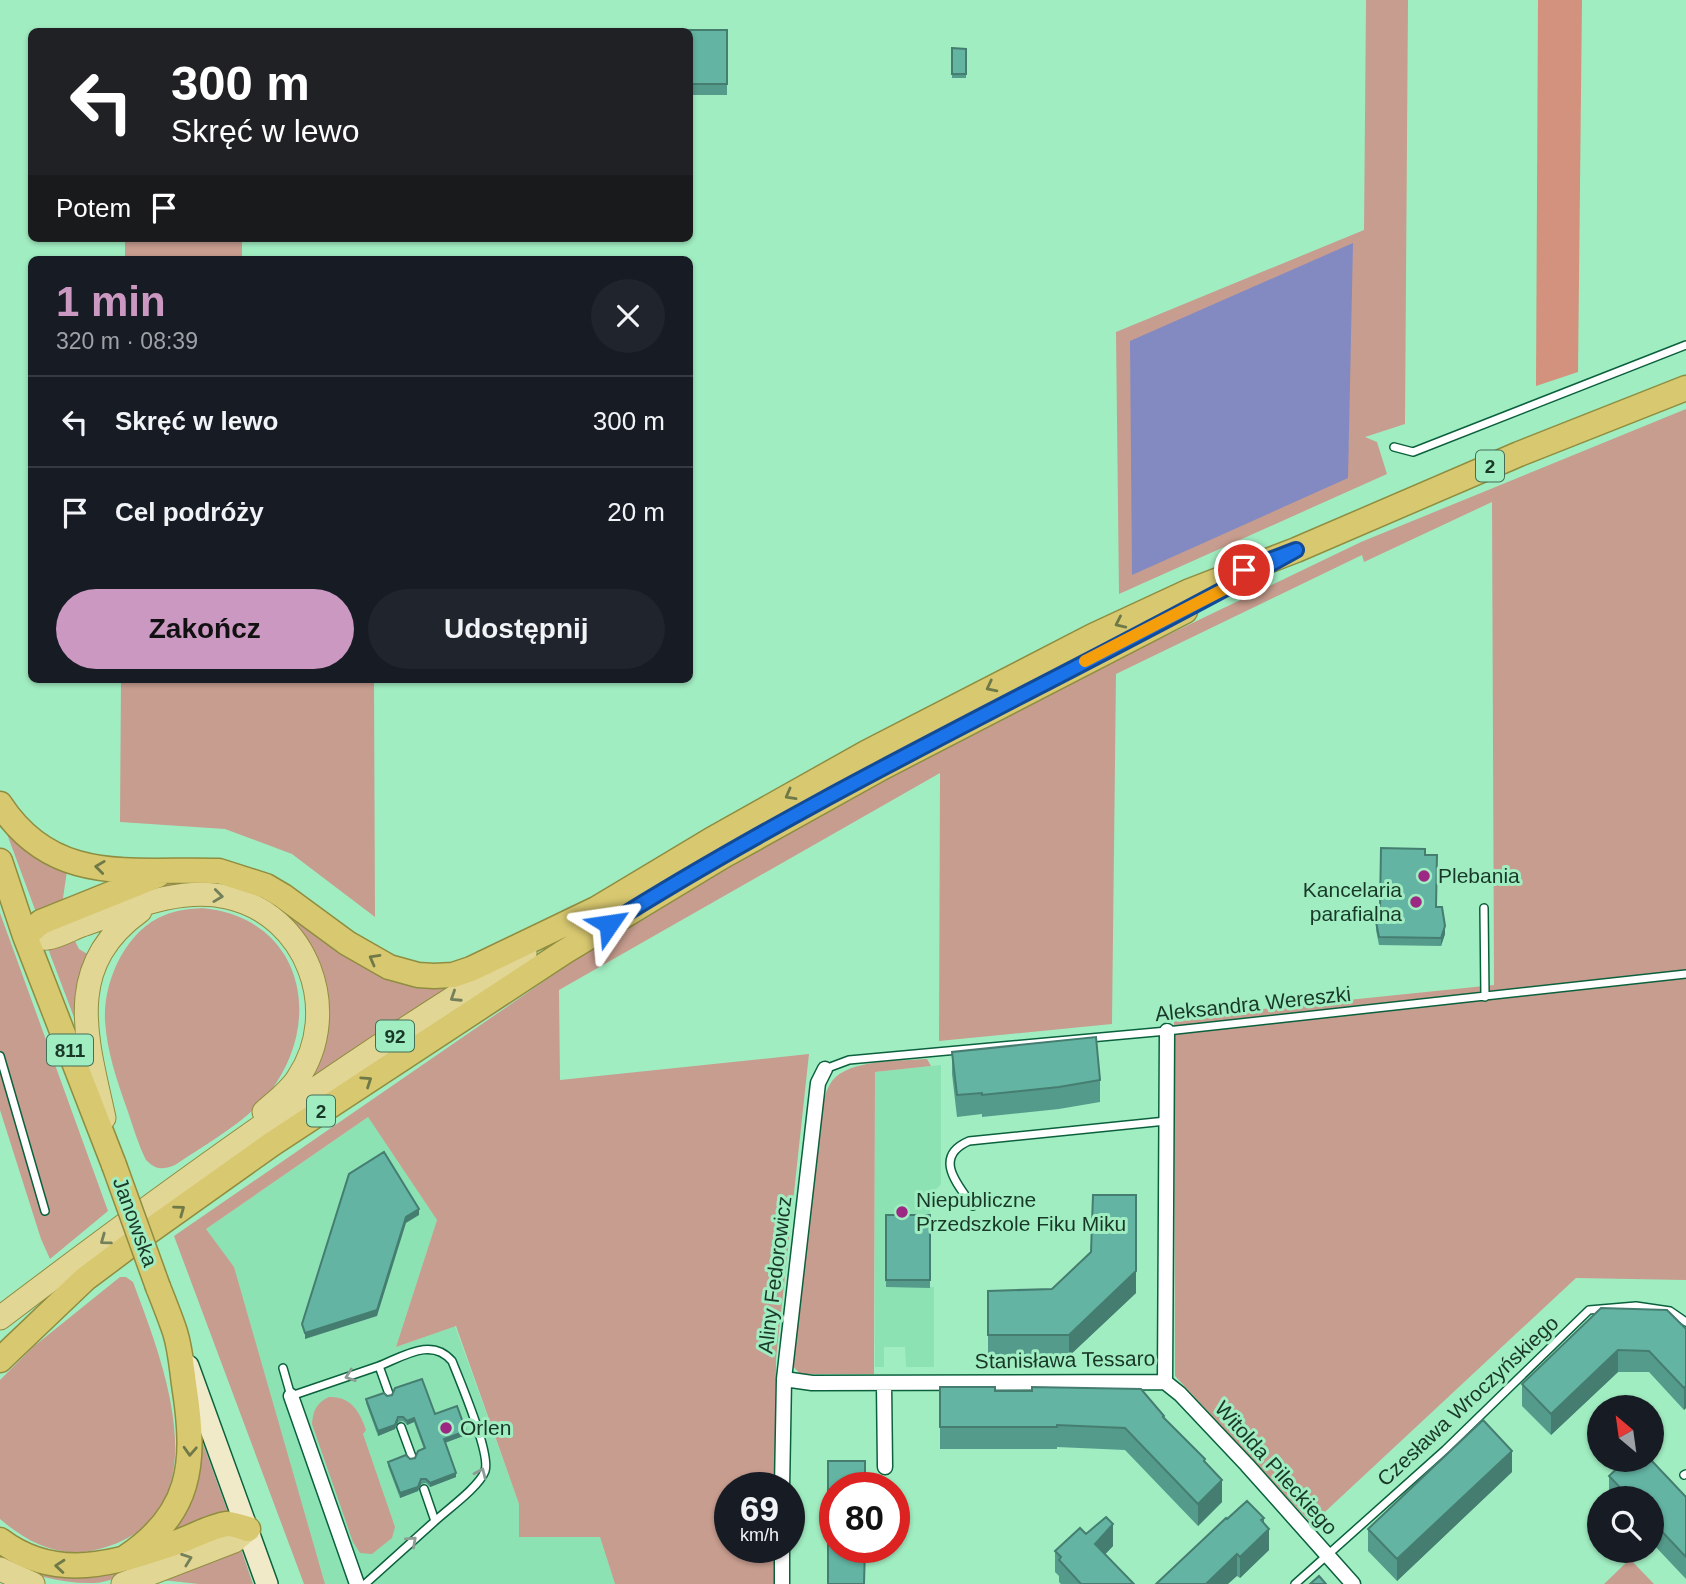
<!DOCTYPE html>
<html lang="pl">
<head>
<meta charset="utf-8">
<style>
	:root { --surface:#171b24; --page:#20242c; --text:#f1f3f6; --muted:#9ea1a6; --line:#363941; --accent:#cb98c2 }
	body { margin:0; font-family:Helvetica,sans-serif; background:var(--page); color:var(--text); height:100vh; display:flex; flex-direction:column; font-size:26px; white-space:nowrap }
	* { box-sizing:border-box; margin:0 }
	p { font-size:23px; color:var(--muted) }
	.icon { flex:none; width:38px; height:38px; fill:none; stroke:currentColor; stroke-width:2; stroke-linecap:round; stroke-linejoin:round }
	.map { position:relative; flex:1; overflow:hidden }
	.sheet { position:absolute; left:28px; top:256px; width:665px; height:427px; display:flex; flex-direction:column; background:var(--surface); border-radius:10px; box-shadow:0 2px 5px #0004 }
	.sheet>* { flex:none }
	.top-card { position:absolute; left:28px; top:28px; width:665px; height:214px; border-radius:10px; box-shadow:0 2px 5px #0004; background:#202124; color:#fff; overflow:hidden }
	.needle { width:46px; rotate:331deg }
	.tools { position:absolute; left:1587px; top:1395px; display:grid; gap:14px }
	.tools a { display:grid; place-items:center; width:77px; height:77px; border-radius:50%; background:var(--surface); box-shadow:0 2px 5px #0004; font-size:35px }
	.speed { position:absolute; left:714px; top:1472px; display:flex; gap:14px; font-size:35px; font-weight:700; text-align:center }
	.speed>* { display:grid; place-content:center; width:91px; height:91px; border-radius:50%; background:var(--surface); box-shadow:0 2px 5px #0004; line-height:1 }
	.speed small { font-size:18px; font-weight:400 }
	.speed .limit { border:10px solid #d22; background:#fff; color:#111 }
	.pin { position:absolute; display:grid; place-items:center; width:60px; height:60px; color:#fff; margin:-30px; border:4px solid #fff; border-radius:50%; box-shadow:0 2px 7px #0007 }
	.me { position:absolute; width:77px; margin:-38px; rotate:58deg; stroke-linejoin:round; filter:drop-shadow(0 0 5px #0008) }
	.turn { display:flex; align-items:center; gap:24px; height:147px; padding:0 28px; font-size:32px }
	.turn .icon { width:91px; height:91px; stroke-width:2.5 }
	.turn b { display:block; font-size:49px; line-height:60px }
	.then { display:flex; align-items:center; height:66px; padding:0 28px; background:#0003; gap:14px; font-size:26px }
	.round { display:grid; place-items:center; flex:none; width:74px; height:74px; border-radius:37px; background:var(--page) }
	.headline { display:flex; align-items:center; justify-content:space-between; height:119px; padding:0 28px }
	h1 { font-size:42px; font-weight:600; line-height:52px; color:var(--accent) }
	.primary-button { display:flex; gap:14px; margin-top:auto; padding:14px 28px }
	.primary-button a { flex:1; height:80px; border-radius:42px; background:var(--accent); color:#111; font-size:28px; font-weight:600; line-height:80px; text-align:center }
	.primary-button a+a { background:var(--page); color:var(--text) }
	ul { padding:0; list-style:none }
	li { display:flex; align-items:center; gap:21px; height:91px; padding:0 28px; border-top:2px solid var(--line) }
	li div { flex:1 }
	li b { display:block; font-size:26px }
	li em { font-style:normal }
	.map>svg:first-child { display:block }
	.built { fill:#8de2b3 }
	.green { fill:#c79d8f }
	.forest { fill:#d2927d }
	.water { fill:#838ac2 }
	.lines { fill:none; stroke-linecap:round; stroke-linejoin:round }
	.service-casing { stroke:#0b613d; stroke-width:10 }
	.minor-casing { stroke:#0b613d; stroke-width:17 }
	.secondary-casing { stroke:#0b613d; stroke-width:24 }
	.primary-casing { stroke:#8f8d3f; stroke-width:25 }
	.trunk-casing { stroke:#8f8d3f; stroke-width:27 }
	.service { stroke:#fff; stroke-width:7 }
	.minor { stroke:#fff; stroke-width:14 }
	.secondary { stroke:#f1eac9; stroke-width:21 }
	.primary { stroke:#e2d694; stroke-width:23 }
	.trunk { stroke:#d8c870; stroke-width:24 }
	.trunk-bridge-casing { stroke:#8f8d3f; stroke-width:27; stroke-linecap:butt }
	.trunk-bridge { stroke:#d8c870; stroke-width:24 }
	.wall { fill:#559b8b }
	.shaded-wall { fill:#457e71 }
	.building { fill:#63b4a2; stroke:#457e71; stroke-width:2 }
	.oneway { stroke:#6f7948 }
	.oneway2 { stroke:#738059 }
	.oneway3 { stroke:#8c9c94 }
	.route-casing { stroke:#114b97; stroke-width:18 }
	.route { stroke:#1a73e8; stroke-width:12 }
	.slow { stroke:#f59e0b; stroke-width:12 }
	.poi-dot { fill:#9d2883; stroke:#a1edc2; stroke-width:2.5 }
	.labels { text-anchor:middle; stroke-width:6; stroke-linejoin:round; paint-order:stroke }
	.shield { fill:#a1edc2; stroke:#426f56; stroke-width:2 }
	.shield-label { font-size:19px; font-weight:bold; fill:#193928 }
	.poi-label { font-size:21px; fill:#193928; stroke:#a1edc2; text-anchor:start }
	.street-label { font-size:21px; fill:#193928; stroke:#a1edc2 }
</style>
</head>
<body>
<div class="map">
<svg width="1686" height="1584" viewBox="0 0 1686 1584">
	<rect width="100%" height="100%" fill="#a1edc2"/>
	<path class="built" d="M941 1065V1184L930 1197V1287H934V1367H906L905 1347H884V1367H875V1072Z
		M368 1117 437 1220 396 1347 455 1326 519 1504V1536L600 1537 615 1584H325L264 1375 206 1229Z"/>
	<path class="green" d="M1366 0H1408L1405 424 1365 437 1377 442 1387 474 1119 594 1116 332 1364 230Z
		M125 238H242V259H125Z
		M1686 409V1280L1576 1278 1312 1524 1175 1376 1174 1018 1494 985 1492 502 1364 562 1362 555 1116 674 1112 1024 939 1041 940 773 559 990 560 1080 809 1054 776 1359 775 1487 730 1488V1547H775V1584H615L600 1537H519V1504L456 1326 396 1347 437 1220 368 1117 206 1229 234 1267 325 1584H304L174 1236 601 942 832 804 1043 695 1361 542Z
		M121 679H374L375 917 292 854 225 829 120 822Z
		M7 834 67 871 62 905 37 915Z
		M187 876 251 889 304 921 462 983 306 1087 320 1060 325 1041 280 912 142 896 170 881Z
		M202 908C302 917 326 1020 269 1093 245 1123 207 1143 175 1165 162 1170 156 1170 146 1160 138 1144 133 1126 127 1109 117 1081 107 1052 105 1021 103 981 126 930 165 915 177 910 189 909 202 908Z
		M0 913 108 1211 50 1259 41 1239 0 1110Z
		M73 937 79 949 89 955 78 988 75 1020 47 946Z
		M927 1059 931 1066 875 1072 874 1374H800L792 1365 819 1123C822 1109 824 1092 832 1081 849 1059 901 1061 927 1059Z
		M120 1277H126L133 1282C163 1362 224 1513 103 1548 64 1560 30 1545 0 1519V1380L33 1347Z
		M329 1397C351 1396 360 1412 366 1430L363 1434 395 1527 392 1538 372 1554 360 1553 353 1542 312 1424C313 1411 316 1403 329 1397Z
		M198 1430 229 1515 164 1540Z
		M240 1546 253 1584H199L152 1579Z
		M0 1550 130 1565 132 1572C120 1576 108 1582 95 1583 62 1584 29 1575 0 1560Z
		M1630 1559 1654 1584H1604Z"/>
	<path class="forest" d="M1538 0H1582L1578 372 1536 386Z"/>
	<path class="water" d="M1353 243 1348 478 1132 575 1130 341Z"/>
	<g class="lines">
		<g class="service-casing">
			<path id="service" d="M1394 447 1413 452 1686 345
				M1484 908 1485 997
				M0 1056 45 1211
				M825 1069 849 1060 1167 1031 1686 974
				M973 1206C958 1185 932 1157 969 1141L1166 1121
				M379 1366C404 1356 432 1337 452 1361 460 1381 491 1454 485 1471 479 1487 448 1509 435 1521
				M283 1368 291 1396 379 1366 389 1394
				M401 1427 412 1457
				M1684 1475 1686 1474
				M365 1584 435 1521 424 1489
				M1295 1584 1445 1450 1589 1310 1636 1306 1670 1311 1686 1322"/>
		</g>
		<g class="minor-casing">
			<path id="minor" d="M784 1379 812 1383 1165 1382 1167 1031
				M1165 1382 1180 1394 1247 1465 1353 1584
				M884 1383 885 1467
				M291 1396 357 1584
				M782 1488 784 1379 818 1083 825 1069
				M782 1584V1547"/>
		</g>
		<g class="secondary-casing">
			<path id="secondary" d="M188 1366 267 1584"/>
		</g>
		<g class="primary-casing">
			<path id="primary" d="M25 936C32 936 40 939 47 938 58 937 71 929 82 925 127 910 178 886 227 897 307 914 343 1011 298 1078 290 1091 275 1102 264 1112
				M104 1118C87 1039 62 967 140 911
				M0 1318C170 1189 343 1064 525 953
				M0 1569 33 1584
				M123 1584 234 1541 248 1529"/>
		</g>
		<g class="trunk-casing">
			<path id="trunk" d="M0 804C54 887 133 868 219 871L266 886 283 896 347 943 389 967 418 975 434 976 453 975 471 969 596 909 711 840 866 753 1093 636 1190 591 1296 550 1519 454 1686 388
				M0 861 25 936 114 1165
				M25 936 41 922 158 875
				M0 1360 85 1279 137 1240 272 1144 564 952 723 856 883 767 1185 611
				M0 1540C58 1584 118 1562 180 1541 194 1536 212 1526 227 1524 233 1524 242 1527 248 1529
				M126 1557C191 1514 196 1464 185 1391 182 1372 181 1351 175 1332 170 1317 164 1302 158 1287"/>
		</g>
		<use href="#service" class="service"/>
		<use href="#minor" class="minor"/>
		<use href="#secondary" class="secondary"/>
		<use href="#primary" class="primary"/>
		<use href="#trunk" class="trunk"/>
		<g class="trunk-bridge-casing">
			<path id="trunk-bridge" d="M114 1165 158 1287"/>
		</g>
		<use href="#trunk-bridge" class="trunk-bridge"/>
	</g>
	<path class="wall" d="M727 30V95H690V32Z
		M952 48 966 49V78H952Z
		M1425 855 1436 907 1445 934 1441 946 1379 945 1376 930V922Z
		M952 1052 1100 1080V1102L1059 1109 982 1117V1114L957 1117 952 1074Z
		M1136 1195V1293L1069 1356H988V1291L1052 1289 1091 1252Z
		M886 1215H930V1288L886 1287Z
		M1601 1308 1686 1329V1408L1684 1410 1649 1372H1618L1551 1435 1522 1406V1384Z
		M940 1387 995 1391 1164 1419 1205 1462 1222 1502 1198 1526 1125 1450 1057 1447V1449H940Z
		M387 1396 435 1414 466 1435 445 1443 456 1477 430 1487 426 1483 421 1484 418 1491 400 1498 388 1466V1462L415 1458 424 1449 414 1422 407 1425 403 1421 398 1422 395 1429 378 1436 366 1403V1399Z
		M1512 1472 1397 1581 1368 1551V1529Z
		M1609 1476 1686 1497V1579L1652 1543V1498H1609Z
		M1227 1519 1264 1523 1269 1550 1240 1578 1237 1576Z
		M1086 1534 1113 1546 1105 1554 1134 1584H1061L1059 1582V1576L1055 1572V1551Z"/>
	<path class="shaded-wall" d="M1445 926V934L1441 946V938Z
		M419 1209V1215L406 1223 377 1316 305 1339V1333L406 1217Z
		M1136 1271V1293L1069 1356V1335Z
		M1618 1350V1372L1551 1435V1414Z
		M1686 1386V1408L1684 1410V1388Z
		M398 1417V1422L395 1429 378 1436V1431Z
		M414 1418V1422L407 1425V1421Z
		M466 1431V1435L444 1443V1439Z
		M1512 1451V1472L1397 1581V1559Z
		M456 1473V1477L430 1487V1483Z
		M421 1479V1484L418 1491 400 1498V1493Z
		M1222 1480V1502L1198 1526V1504Z
		M1264 1518V1534L1269 1529V1550L1240 1578V1557Z
		M1113 1524V1546L1095 1565V1544Z
		M1237 1554V1576L1228 1584H1206Z"/>
	<path class="building" d="M586 30H727V84H690V32H586Z
		M952 48 966 49V74H952Z
		M1381 848 1425 849V855H1437L1436 907H1442L1445 926 1441 938 1379 937 1376 922 1380 907Z
		M1096 1037 1100 1080 1059 1087 982 1095V1093L957 1095 952 1052Z
		M384 1152 419 1209 406 1217 377 1310 305 1333 302 1324 349 1174Z
		M1093 1195H1136V1271L1069 1335H988V1291L1052 1289 1091 1252Z
		M886 1215H930V1280H886Z
		M1601 1308 1667 1310 1686 1329V1386L1684 1388 1649 1351 1618 1350 1551 1414 1522 1384Z
		M422 1379 435 1414 457 1406 466 1431 444 1439 456 1473 430 1483 426 1479H421L418 1487 400 1493 388 1462 406 1455 410 1459 415 1458 418 1451 425 1448 414 1418 407 1421 403 1417H398L395 1425 378 1431 366 1399 384 1393 387 1396 392 1395 395 1388Z
		M940 1387H995V1391H1032V1387L1141 1389 1164 1416 1163 1417 1205 1459 1204 1461 1222 1480 1198 1504 1125 1428 1057 1425V1427H940Z
		M1483 1420 1512 1451 1397 1559 1368 1529Z
		M1626 1460H1651L1686 1497V1557L1652 1521V1498H1630L1609 1476Z
		M828 1461H865V1488H835V1547H865L864 1584H828Z
		M1247 1501 1264 1518 1261 1520 1269 1529 1240 1557 1237 1554 1206 1584H1156L1226 1518 1227 1519Z
		M1106 1517 1113 1524 1095 1544 1134 1584H1081L1059 1560 1061 1557 1055 1551 1080 1528 1086 1534Z
		M1319 1576 1326 1584H1310Z"/>
	<defs><path id="oneway-chevron" d="M-2-3.5L2.5 0L-2 3.5" fill="none" stroke-width="1.6" stroke-linecap="round" stroke-linejoin="round" transform="scale(1.75)"/></defs>
	<g class="oneway">
		<use href="#oneway-chevron" transform="translate(1120 623) rotate(155)"/>
		<use href="#oneway-chevron" transform="translate(991 687) rotate(153)"/>
		<use href="#oneway-chevron" transform="translate(790 795) rotate(151)"/>
		<use href="#oneway-chevron" transform="translate(100 867) rotate(-173)"/>
		<use href="#oneway-chevron" transform="translate(374 959) rotate(-151)"/>
		<use href="#oneway-chevron" transform="translate(367 1081) rotate(-34)"/>
		<use href="#oneway-chevron" transform="translate(180 1210) rotate(-36)"/>
		<use href="#oneway-chevron" transform="translate(190 1451) rotate(93)"/>
		<use href="#oneway-chevron" transform="translate(60 1566) rotate(-175)"/>
	</g>
	<g class="oneway2">
		<use href="#oneway-chevron" transform="translate(218 896) rotate(7)"/>
		<use href="#oneway-chevron" transform="translate(455 997) rotate(147)"/>
		<use href="#oneway-chevron" transform="translate(105 1240) rotate(144)"/>
		<use href="#oneway-chevron" transform="translate(187 1559) rotate(-20)"/>
	</g>
	<g class="oneway3">
		<use href="#oneway-chevron" transform="translate(350 1376) rotate(161)"/>
		<use href="#oneway-chevron" transform="translate(481 1473) rotate(-66)"/>
		<use href="#oneway-chevron" transform="translate(412 1541) rotate(-42)"/>
	</g>
	<g class="lines">
		<g class="route-casing">
			<path id="route" d="M609 924C830 785 1068 677 1296 550L1244 570"/>
		</g>
		<use href="#route" class="route"/>
		<path class="slow" d="M1085 661 1234 584"/>
	</g>
	<g class="poi-dot">
		<circle cx="1424" cy="876" r="7"/>
		<circle cx="1416" cy="902" r="7"/>
		<circle cx="902" cy="1212" r="7"/>
		<circle cx="446" cy="1428" r="7"/>
	</g>
	<g class="labels">
		<g class="shield">
			<rect x="1476" y="450.5" width="28" height="31" rx="5"/>
			<rect x="376" y="1020.5" width="38" height="31" rx="5"/>
			<rect x="47" y="1034.5" width="46" height="31" rx="5"/>
			<rect x="307" y="1095.5" width="28" height="31" rx="5"/>
		</g>
		<g class="shield-label">
			<text x="1490" y="473">2</text>
			<text x="395" y="1043">92</text>
			<text x="70" y="1057">811</text>
			<text x="321" y="1118">2</text>
		</g>
		<g class="poi-label">
			<text x="1438" y="883">Plebania</text>
			<text x="1402" y="897" text-anchor="end">Kancelaria<tspan x="1402" dy="24">parafialna</tspan></text>
			<text x="916" y="1207">Niepubliczne<tspan x="916" dy="24">Przedszkole Fiku Miku</tspan></text>
			<text x="460" y="1435">Orlen</text>
		</g>
		<g class="street-label">
			<text transform="translate(1253 1004) rotate(-6)" y="7">Aleksandra Wereszki</text>
			<text transform="translate(135 1222) rotate(70)" y="7">Janowska</text>
			<text transform="translate(775 1275) rotate(-83)" y="7">Aliny Fedorowicz</text>
			<text transform="translate(1065 1360) rotate(-1)" y="7">Stanisława Tessaro</text>
			<text transform="translate(1468 1401) rotate(-43)" y="7">Czesława Wroczyńskiego</text>
			<text transform="translate(1276 1468) rotate(48)" y="7">Witolda Pileckiego</text>
		</g>
	</g>
</svg>
<div class="tools">
<a><svg class="needle" viewBox="-14 -14 28 28"><path d="M0-13l5 13h-10z" fill="#e53935"/><path d="M0 13l5-13h-10z" fill="#9ea1a6"/></svg></a>
<a><svg class="icon" aria-label="search" viewBox="0 0 24 24"><circle cx="10" cy="10" r="6"/><path d="M15 15l6 6"/></svg></a>
</div>
<div class="speed"><div>69<small>km/h</small></div><div class="limit">80</div></div>
<div class="pin" style="left:1244px;top:570px;background:#d93025"><svg class="icon" aria-label="arrive" viewBox="0 0 24 24"><path d="M6 21V4h12l-3 4 3 4H6"/></svg></div>
<svg class="me" style="left:609px;top:924px" viewBox="-20 -20 40 40"><path d="M0-17L14 15 0 8-14 15z" fill="#1a73e8" stroke="#fff" stroke-width="4"/></svg>
<div class="top-card">
<div class="turn"><svg class="icon" aria-label="left" viewBox="0 0 24 24"><path d="M17 20v-9H6M10 6l-5 5 5 5"/></svg><div><b>300 m</b>Skręć w lewo</div></div>
<div class="then">Potem<svg class="icon" aria-label="arrive" viewBox="0 0 24 24"><path d="M6 21V4h12l-3 4 3 4H6"/></svg></div>
</div>
<section class="sheet">
<div class="headline"><div><h1>1 min</h1><p>320 m · 08:39</p></div><a class="round"><svg class="icon" aria-label="close" viewBox="0 0 24 24"><path d="M6 6l12 12M18 6L6 18"/></svg></a></div>
<ul>
<li><svg class="icon" aria-label="left" viewBox="0 0 24 24"><path d="M17 20v-9H6M10 6l-5 5 5 5"/></svg><div><b>Skręć w lewo</b></div><em>300 m</em></li>
<li><svg class="icon" aria-label="arrive" viewBox="0 0 24 24"><path d="M6 21V4h12l-3 4 3 4H6"/></svg><div><b>Cel podróży</b></div><em>20 m</em></li>
</ul>
<div class="primary-button"><a>Zakończ</a><a>Udostępnij</a></div>
</section>
</div>
</body>
</html>
